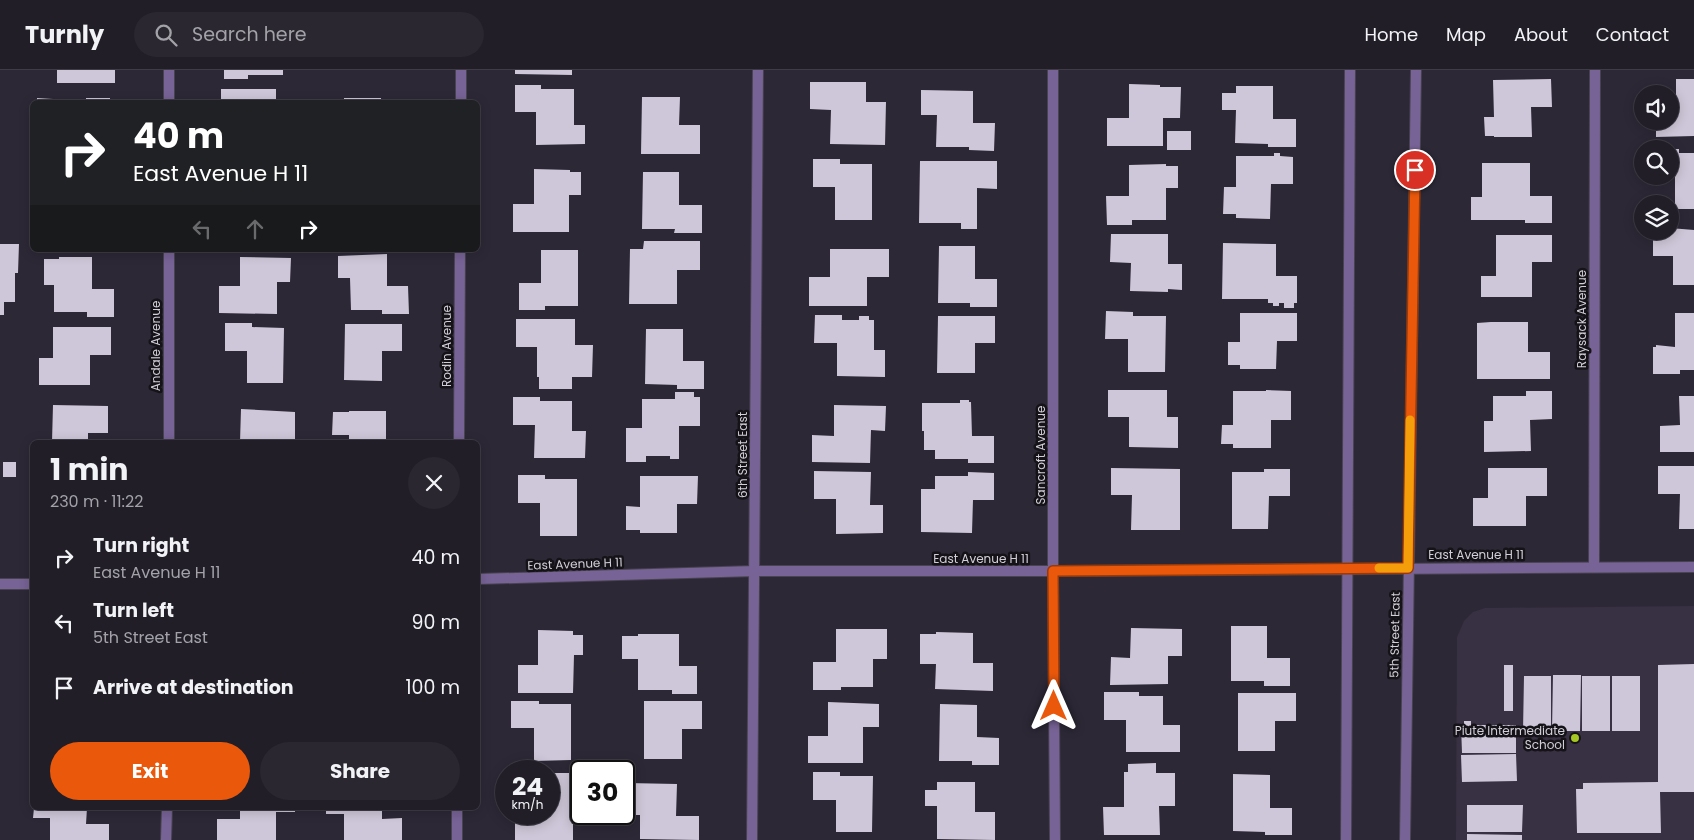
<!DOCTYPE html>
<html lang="en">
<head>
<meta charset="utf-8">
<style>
	:root { --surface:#221e28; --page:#2a2730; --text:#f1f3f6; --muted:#a2a2a8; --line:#3f3c45; --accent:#ea580c }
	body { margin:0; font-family:Poppins,sans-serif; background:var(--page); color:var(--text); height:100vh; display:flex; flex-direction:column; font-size:19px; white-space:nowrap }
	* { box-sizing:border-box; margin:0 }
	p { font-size:16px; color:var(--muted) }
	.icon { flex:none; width:28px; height:28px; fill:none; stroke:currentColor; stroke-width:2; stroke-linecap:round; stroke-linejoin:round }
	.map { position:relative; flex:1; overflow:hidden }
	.details { position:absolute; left:30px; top:370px; width:450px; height:370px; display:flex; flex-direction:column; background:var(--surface); border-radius:8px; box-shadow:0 2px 12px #0003,0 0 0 1px var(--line) }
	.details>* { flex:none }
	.top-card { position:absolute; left:30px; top:30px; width:450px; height:152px; border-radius:8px; box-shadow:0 2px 12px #0003,0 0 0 1px var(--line); background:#202124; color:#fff; overflow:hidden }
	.tools { position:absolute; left:1634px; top:15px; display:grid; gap:10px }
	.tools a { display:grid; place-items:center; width:45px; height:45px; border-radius:50%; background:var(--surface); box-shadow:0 2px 12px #0003,0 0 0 1px var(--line); font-size:25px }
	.speed { position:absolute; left:495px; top:690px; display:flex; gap:10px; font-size:25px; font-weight:700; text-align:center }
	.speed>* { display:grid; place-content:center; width:65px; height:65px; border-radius:50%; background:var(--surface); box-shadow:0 2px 12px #0003,0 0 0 1px var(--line); line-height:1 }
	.speed small { font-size:12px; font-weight:400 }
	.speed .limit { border:2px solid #111; border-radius:8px; background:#fff; color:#111 }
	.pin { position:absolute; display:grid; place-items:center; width:42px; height:42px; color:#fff; margin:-21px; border:2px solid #fff; border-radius:50%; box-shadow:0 1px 5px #0007 }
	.me { position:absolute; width:55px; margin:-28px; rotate:0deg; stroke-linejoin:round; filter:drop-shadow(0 0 4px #0008) }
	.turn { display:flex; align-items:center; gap:18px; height:105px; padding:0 20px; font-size:22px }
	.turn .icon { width:65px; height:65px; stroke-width:2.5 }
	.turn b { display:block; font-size:35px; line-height:42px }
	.lanes { display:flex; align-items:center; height:48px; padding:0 20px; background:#0003; justify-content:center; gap:25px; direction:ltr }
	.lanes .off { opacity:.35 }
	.round { display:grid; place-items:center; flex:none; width:52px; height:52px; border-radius:26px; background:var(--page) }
	.overview { display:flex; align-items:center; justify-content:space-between; height:85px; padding:0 20px }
	h1 { font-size:30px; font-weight:700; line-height:38px }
	.primary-button { display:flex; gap:10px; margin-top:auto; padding:10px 20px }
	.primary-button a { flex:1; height:58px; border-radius:30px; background:var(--accent); color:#fff; font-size:20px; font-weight:700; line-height:58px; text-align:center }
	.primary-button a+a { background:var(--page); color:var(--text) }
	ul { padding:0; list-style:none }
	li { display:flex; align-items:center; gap:15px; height:65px; padding:0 20px }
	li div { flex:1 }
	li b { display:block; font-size:19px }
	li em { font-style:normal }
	header { display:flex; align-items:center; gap:30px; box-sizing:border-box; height:70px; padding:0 25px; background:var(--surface); border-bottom:1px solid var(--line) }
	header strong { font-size:24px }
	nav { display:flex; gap:28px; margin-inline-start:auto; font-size:18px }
	.search { width:350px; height:45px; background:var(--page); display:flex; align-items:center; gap:12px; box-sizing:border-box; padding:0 18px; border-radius:28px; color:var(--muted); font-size:19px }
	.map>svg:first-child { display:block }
	.built { fill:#383043 }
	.building { fill:#cec7d9 }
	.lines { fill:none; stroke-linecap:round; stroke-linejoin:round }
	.minor-casing { stroke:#484350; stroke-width:12 }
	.tertiary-casing { stroke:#484350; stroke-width:12 }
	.minor { stroke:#776396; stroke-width:10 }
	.tertiary { stroke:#776396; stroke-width:10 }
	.route-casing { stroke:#983908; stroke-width:12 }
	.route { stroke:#ea580c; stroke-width:9 }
	.slow { stroke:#f59e0b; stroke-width:9 }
	.poi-dot { fill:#a5c823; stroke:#151218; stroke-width:2 }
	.labels { text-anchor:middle; stroke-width:5; stroke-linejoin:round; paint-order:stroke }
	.street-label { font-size:12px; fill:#d3cfd8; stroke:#151218 }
	.poi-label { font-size:12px; fill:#d3cfd8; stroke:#151218; text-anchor:end }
</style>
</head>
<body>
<header>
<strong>Turnly</strong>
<div class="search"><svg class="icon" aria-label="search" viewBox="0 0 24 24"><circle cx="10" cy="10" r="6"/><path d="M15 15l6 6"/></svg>Search here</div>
<nav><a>Home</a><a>Map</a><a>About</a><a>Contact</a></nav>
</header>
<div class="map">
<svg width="1694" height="770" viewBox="0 0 1694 770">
	<rect width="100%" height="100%" fill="#2d2836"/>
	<path class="built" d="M1694 536V770H1456L1457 567 1464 551 1473 542 1485 538Z"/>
	<path class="building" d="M57 0H115V13H57Z
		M224 0H283V5H248V9H224Z
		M515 0H572V5L515 4Z
		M1551 9 1552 37H1531L1532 67H1494V66H1485L1484 47H1494L1493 10Z
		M1676 9H1694V66L1656 67V51H1670V39H1676Z
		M810 12H866V32H886L885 75 830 74 831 40 810 39Z
		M1129 14 1160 15V17H1181L1180 48H1163V76H1107V48H1129Z
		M515 15H541V19H574V55H585V74L536 75V42H515Z
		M1236 16H1273V49H1296V77H1268V74L1235 73 1236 40H1222V23H1236Z
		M221 19H276V32H221Z
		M921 20 973 21V53H995L994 81 969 80V77H936L937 45H921Z
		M642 27H680L679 55H700V84H641Z
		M37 28 53 29V31H62V32H37Z
		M86 28H110V32H86Z
		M344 28H381V32H344Z
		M1167 61H1191V80H1167Z
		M1670 79H1679V83H1694V139H1675V107H1670Z
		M1274 83H1280V86L1293 87V114H1271L1270 149 1236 148V144H1223L1224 117H1236V86H1274Z
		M813 89H840V94H872V150H835V117H813Z
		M920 91H997V119L977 118V159H961V153H919Z
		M1482 93H1530V126H1552V153H1525V150H1471V127H1482Z
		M1166 94V96H1178V118H1166V150H1132V155H1107L1106 126H1129V95Z
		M534 99 570 100V102H581V125H569V162H513V134H534Z
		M643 102H679V135H702V163H674L675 159H642Z
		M1670 158 1694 160V215H1673V186H1653V161H1670Z
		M1111 164H1168V194H1182V220L1168 219V222L1130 221 1131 193 1110 192Z
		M1496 165H1552V192H1532V227H1481V206H1496Z
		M644 171H700V200H677V234H629L630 179H643Z
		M1223 173 1276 174V206H1297V233H1294V238H1284V233H1279V236H1273V233H1268V229H1222Z
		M0 174H19L18 203H15V232H4V245H0Z
		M939 176H975V209H997V237H970V233H938Z
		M830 179H889V207H867V236H809V207H830Z
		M541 180H578V236H545V240H519V213H541Z
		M387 184V216H408L409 244H382V240H351L350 208H338V186Z
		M59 187H92V219H114V247H87V242H54V215H44V189H59Z
		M240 187 291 188 290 212H277V244L219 243V216H240Z
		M1106 241 1133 242V246H1166L1165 302H1128V269H1105Z
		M1240 243H1297V271H1277L1276 299H1240V295H1228V272H1240Z
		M1675 243H1694V300H1680V304H1653V277H1656V275L1675 277Z
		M815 245H842V250H859V246H869V250H874V280H885V307L837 306V273H814Z
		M938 246H995V273H975V303H937Z
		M516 249H575V275H593L592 307H572V319H539V307H537V277H516Z
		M1491 252H1528V282H1550V309H1477V253Z
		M225 253H252V257L284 258 283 313H247V281H225Z
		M345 254H402V281H382V311L344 310Z
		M53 257H111V285H90V315H39V288H53Z
		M646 259H683V291H704V319H677V315L645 314Z
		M1108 320H1167V347H1178V378L1129 377V347H1108Z
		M1266 320 1291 321V350H1271V378H1233V374H1221L1222 355H1233V321H1266Z
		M1526 321H1552V349L1530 350 1531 381 1484 382V351H1493V326H1526Z
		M675 322H694V327H700V356H679V389H670V386H646V392H626V358H642V329H675Z
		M1679 326H1694V382H1660V356L1680 355Z
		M513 327H540V331H572V361H586L585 388H534L535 355H513Z
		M960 330H969V332H971L972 366H994V393H968V389H935V380H924V361H922V333H960Z
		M53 335 108 336V363H88V372H52Z
		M834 335 886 336 885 361 871 360 870 393 812 392V365L834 366Z
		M241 339 295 342V372H240Z
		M349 341H386V372H349V365H332L333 342H349Z
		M3 392H16V407H3Z
		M1658 396H1694V459H1679L1680 424H1658Z
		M1111 398 1180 399V460H1131L1132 425H1111Z
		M1488 398H1547V426H1526V456H1473V428H1488Z
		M1264 399H1290V426H1269L1268 459H1232V402H1264Z
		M814 401 871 402 870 435H883V463L836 464V429H814Z
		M968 402 994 403V430H973L972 463 921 462V419H935V406H968Z
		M518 405H545V409H577V466H540V433H518Z
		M640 406H698L697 434H677V463H640V460H626V436L640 437Z
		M1231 556H1267V588H1290V616H1264V611H1231Z
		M1131 558 1182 559V586H1168V614L1110 615 1111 587 1130 588Z
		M836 559H887V589H873V617H841V620H813V592H836Z
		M538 560 573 561V565H583V585H574L573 623H518V595H538Z
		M936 562 973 563V593H993V621L935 619 936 594H920V564H936Z
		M638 564H679V596H697V624H672V620H638V589H622V566H638Z
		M1694 594V722H1660L1661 763H1577L1576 719H1583V713L1658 712V595Z
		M1504 595H1513V641H1504Z
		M1553 605H1581L1580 661H1552Z
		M1524 606H1551V661H1523Z
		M1582 606H1610V661H1582Z
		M1612 606H1640V661H1612Z
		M1104 622H1139V626H1163V655H1180V682H1126V650H1104Z
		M1238 623H1296V651H1275V681H1238Z
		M511 631H539V634H571V690L534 691V658H511Z
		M644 631H702V659H682V689H644Z
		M828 632 879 634V657H863V693H808V666H828Z
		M940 634 977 635V667L999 668V695H972V691H939Z
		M1464 651H1471V655H1516V683H1462L1461 655H1464Z
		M1516 684 1517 711 1462 712 1461 685Z
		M1156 693V703H1175V736H1159L1160 765H1104L1103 737H1124V702H1128V694Z
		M813 702H840V706H873L872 762H836V730H813Z
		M549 703H581V743H573V770H515V744H549Z
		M1233 704 1270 705V738H1292V765H1265V762L1233 761Z
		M937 712H975V742H995V770L937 769V736H925V720H937Z
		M627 713 677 714 676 746H699V770L640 769V745H627Z
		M1467 735H1523L1522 762H1467Z
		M34 738H87L86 754H109V770H50V748H33Z
		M240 738H295V742H276V770H217V749H240Z
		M326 738H382V749L402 748V770H344V744H326Z
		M1467 764 1522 765V770H1467Z"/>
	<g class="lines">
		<g class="minor-casing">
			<path id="minor" d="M1053 0V501L1055 770
				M169 32V0
				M461 32V0
				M169 372V180
				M459 372 460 180
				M1594 497 1595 0
				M478 509 755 501H1053L1694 497
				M0 514H32
				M166 770 167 738
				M457 770V738
				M752 770 758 0
				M1346 770 1350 0"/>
		</g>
		<g class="tertiary-casing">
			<path id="tertiary" d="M1405 770 1416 0"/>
		</g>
		<use href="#minor" class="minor"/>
		<use href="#tertiary" class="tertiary"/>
	</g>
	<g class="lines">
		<g class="route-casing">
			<path id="route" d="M1054 636 1053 501 1408 498 1415 100"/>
		</g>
		<use href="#route" class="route"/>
		<path class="slow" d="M1379 498H1408L1410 350"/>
	</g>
	<circle class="poi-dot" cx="1575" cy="668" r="5"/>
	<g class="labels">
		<g class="street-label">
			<text transform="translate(1582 249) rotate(-90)" y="4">Raysack Avenue</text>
			<text transform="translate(156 276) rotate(-90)" y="4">Andale Avenue</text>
			<text transform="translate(447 276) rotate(-90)" y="4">Rodin Avenue</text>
			<text transform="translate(743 385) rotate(-90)" y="4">6th Street East</text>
			<text transform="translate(1041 385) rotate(-90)" y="4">Sancroft Avenue</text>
			<text x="1476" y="489">East Avenue H 11</text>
			<text x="981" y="493">East Avenue H 11</text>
			<text transform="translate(575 494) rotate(-2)" y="4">East Avenue H 11</text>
			<text transform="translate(1395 565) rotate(-89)" y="4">5th Street East</text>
		</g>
		<g class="poi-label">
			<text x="1565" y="665">Piute Intermediate<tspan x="1565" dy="14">School</tspan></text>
		</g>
	</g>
</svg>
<div class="tools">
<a><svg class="icon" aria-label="sound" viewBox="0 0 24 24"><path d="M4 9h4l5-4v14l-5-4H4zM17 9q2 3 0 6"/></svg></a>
<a><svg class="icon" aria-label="search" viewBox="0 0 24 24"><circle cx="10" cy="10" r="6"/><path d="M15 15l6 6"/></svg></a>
<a><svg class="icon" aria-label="layers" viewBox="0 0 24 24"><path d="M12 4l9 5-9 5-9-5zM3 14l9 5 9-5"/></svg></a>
</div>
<div class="speed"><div>24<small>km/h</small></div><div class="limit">30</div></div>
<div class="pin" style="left:1415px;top:100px;background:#d93025"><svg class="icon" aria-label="arrive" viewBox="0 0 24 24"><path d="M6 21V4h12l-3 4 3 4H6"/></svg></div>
<svg class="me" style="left:1054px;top:636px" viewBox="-20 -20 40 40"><path d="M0-17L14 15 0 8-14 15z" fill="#ea580c" stroke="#fff" stroke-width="4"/></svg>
<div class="top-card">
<div class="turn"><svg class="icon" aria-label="right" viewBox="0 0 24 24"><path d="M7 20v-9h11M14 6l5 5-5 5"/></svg><div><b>40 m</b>East Avenue H 11</div></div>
<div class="lanes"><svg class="icon off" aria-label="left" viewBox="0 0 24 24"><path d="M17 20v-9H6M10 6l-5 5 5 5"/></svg><svg class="icon off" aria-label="ahead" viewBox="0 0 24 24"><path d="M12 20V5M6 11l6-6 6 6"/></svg><svg class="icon" aria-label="right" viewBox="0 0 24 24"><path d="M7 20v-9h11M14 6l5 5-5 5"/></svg></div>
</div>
<section class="details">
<div class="overview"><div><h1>1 min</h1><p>230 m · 11:22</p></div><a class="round"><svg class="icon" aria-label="close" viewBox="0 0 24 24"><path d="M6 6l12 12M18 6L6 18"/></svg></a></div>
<ul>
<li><svg class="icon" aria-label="right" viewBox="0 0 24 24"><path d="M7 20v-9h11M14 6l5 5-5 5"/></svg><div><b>Turn right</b><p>East Avenue H 11</p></div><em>40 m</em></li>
<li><svg class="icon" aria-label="left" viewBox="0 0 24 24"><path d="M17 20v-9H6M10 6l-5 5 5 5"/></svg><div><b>Turn left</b><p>5th Street East</p></div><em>90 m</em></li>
<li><svg class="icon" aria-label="arrive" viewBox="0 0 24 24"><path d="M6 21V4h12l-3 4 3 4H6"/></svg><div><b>Arrive at destination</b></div><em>100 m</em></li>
</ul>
<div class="primary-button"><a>Exit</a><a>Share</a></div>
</section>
</div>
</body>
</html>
